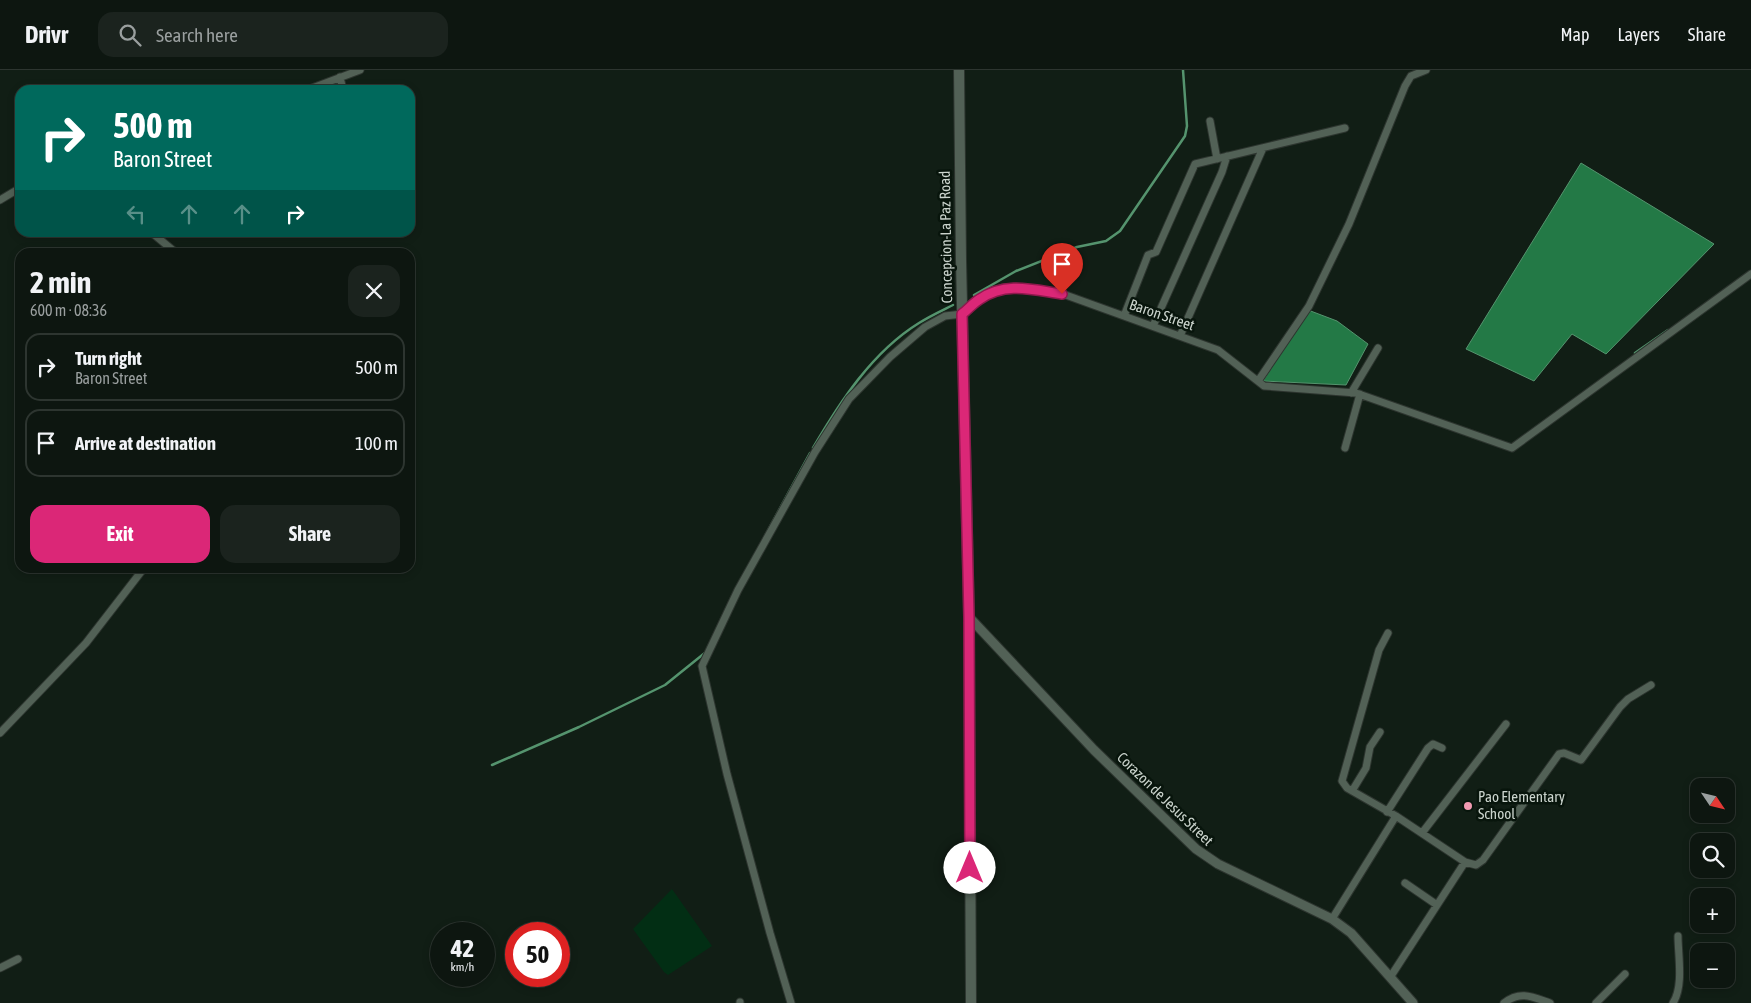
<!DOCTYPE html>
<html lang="en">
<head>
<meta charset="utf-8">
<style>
	:root { --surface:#0d1610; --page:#1b231e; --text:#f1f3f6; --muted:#9a9f9f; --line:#2d3530; --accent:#db2777 }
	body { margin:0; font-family:"Asap Condensed",sans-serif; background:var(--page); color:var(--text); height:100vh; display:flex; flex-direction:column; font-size:19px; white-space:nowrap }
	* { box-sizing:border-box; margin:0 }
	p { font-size:16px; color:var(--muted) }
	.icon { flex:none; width:28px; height:28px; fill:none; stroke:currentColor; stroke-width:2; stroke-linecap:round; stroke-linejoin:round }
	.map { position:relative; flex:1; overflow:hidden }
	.sheet { position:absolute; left:15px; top:178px; width:400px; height:325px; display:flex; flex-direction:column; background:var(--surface); border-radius:15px; box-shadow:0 2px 8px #0003,0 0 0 1px var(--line) }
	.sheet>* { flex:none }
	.top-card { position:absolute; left:15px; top:15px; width:400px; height:152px; border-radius:15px; box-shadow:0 2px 8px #0003,0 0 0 1px var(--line); background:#00695c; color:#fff; overflow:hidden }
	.needle { width:32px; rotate:125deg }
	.buttons { position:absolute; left:1690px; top:708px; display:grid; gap:10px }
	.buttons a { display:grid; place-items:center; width:45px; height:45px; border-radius:10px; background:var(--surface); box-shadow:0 2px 8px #0003,0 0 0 1px var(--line); font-size:25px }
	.speed { position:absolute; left:430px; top:852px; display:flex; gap:10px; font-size:25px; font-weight:700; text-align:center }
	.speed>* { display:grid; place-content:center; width:65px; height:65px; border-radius:50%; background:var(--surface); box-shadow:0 2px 8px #0003,0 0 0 1px var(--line); line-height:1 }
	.speed small { font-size:12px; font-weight:400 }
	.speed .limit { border:8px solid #d22; background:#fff; color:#111 }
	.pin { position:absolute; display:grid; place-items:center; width:42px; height:42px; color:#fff; margin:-51px -21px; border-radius:50% 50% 50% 0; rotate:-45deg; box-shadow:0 0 5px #0007 }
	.pin .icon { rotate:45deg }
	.me { position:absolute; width:55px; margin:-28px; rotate:0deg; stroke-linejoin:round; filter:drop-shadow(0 0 4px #0008) }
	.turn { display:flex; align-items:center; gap:18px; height:105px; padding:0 15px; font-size:22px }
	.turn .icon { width:65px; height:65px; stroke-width:2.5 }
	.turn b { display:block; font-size:35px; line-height:42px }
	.lanes { display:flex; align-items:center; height:48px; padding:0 15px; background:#0003; justify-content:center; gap:25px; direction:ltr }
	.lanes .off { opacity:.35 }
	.round { display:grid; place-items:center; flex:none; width:52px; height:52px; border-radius:15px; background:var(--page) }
	.head { display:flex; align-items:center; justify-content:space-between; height:85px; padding:0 15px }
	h1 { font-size:30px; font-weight:700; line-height:38px }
	.cta { display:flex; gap:10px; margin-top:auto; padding:10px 15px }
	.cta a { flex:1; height:58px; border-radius:15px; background:var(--accent); color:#fff; font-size:20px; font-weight:700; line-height:58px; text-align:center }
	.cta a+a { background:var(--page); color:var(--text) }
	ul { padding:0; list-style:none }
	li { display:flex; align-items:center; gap:15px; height:68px; margin:0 10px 8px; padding:0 5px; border:2px solid var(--line); border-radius:15px }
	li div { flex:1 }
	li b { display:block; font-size:19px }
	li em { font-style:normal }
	header { display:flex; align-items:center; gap:30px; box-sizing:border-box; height:70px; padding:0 25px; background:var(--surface); border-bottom:1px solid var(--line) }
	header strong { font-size:24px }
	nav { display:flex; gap:28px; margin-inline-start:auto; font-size:18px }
	.search { width:350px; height:45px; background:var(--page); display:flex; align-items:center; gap:12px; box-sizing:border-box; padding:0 18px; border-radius:15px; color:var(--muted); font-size:19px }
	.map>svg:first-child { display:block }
	.green { fill:#022e14 }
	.water { fill:#237946; stroke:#55946e }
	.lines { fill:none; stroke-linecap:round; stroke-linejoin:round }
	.stream { stroke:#55946e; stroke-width:2.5 }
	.minor-casing { stroke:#2d352f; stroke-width:9 }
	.tertiary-casing { stroke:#2d352f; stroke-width:11 }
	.secondary-casing { stroke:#2d352f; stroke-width:12 }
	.minor { stroke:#526156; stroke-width:7 }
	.tertiary { stroke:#526156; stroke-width:9 }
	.secondary { stroke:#526156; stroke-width:10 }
	.route-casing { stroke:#8e194d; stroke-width:12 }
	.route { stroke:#db2777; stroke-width:9 }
	.poi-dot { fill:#f19ab1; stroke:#08150c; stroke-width:2 }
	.labels { text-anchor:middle; stroke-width:5; stroke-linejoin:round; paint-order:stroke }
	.street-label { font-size:15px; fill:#cbd4cd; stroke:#08150c }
	.poi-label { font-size:15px; fill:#cbd4cd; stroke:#08150c; text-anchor:start }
</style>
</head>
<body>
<header>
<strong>Drivr</strong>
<div class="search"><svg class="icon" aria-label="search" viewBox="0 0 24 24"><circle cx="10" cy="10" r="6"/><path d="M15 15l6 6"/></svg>Search here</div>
<nav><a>Map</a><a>Layers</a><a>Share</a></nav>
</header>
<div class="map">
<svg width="1751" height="933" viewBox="0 0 1751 933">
	<rect width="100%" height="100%" fill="#111e15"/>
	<path class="green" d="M672 819 712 876 668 905 664 902 633 859Z"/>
	<path class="water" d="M1581 93 1714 174 1606 284 1572 264 1534 311 1466 279Z
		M1308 240 1337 251 1368 274 1346 315 1263 311Z"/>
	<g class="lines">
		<path class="stream" d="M974 225 1016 201 1077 177 1106 171 1120 161 1185 66 1187 56 1183 0
			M1635 283 1668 260
			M813 378C840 332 872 282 919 253 930 246 941 241 953 235
			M766 464 810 383
			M492 695 579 657 665 615 706 582"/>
		<g class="minor-casing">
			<path id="minor" d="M340 7 343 20
				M307 20 360 0
				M1210 51 1217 89
				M0 130 20 118
				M151 162 175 182
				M1124 246 1148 185 1156 182 1195 94 1345 58
				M1153 256 1222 102 1227 86
				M1180 266 1263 78
				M1258 311 1309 236 1349 154 1405 16 1411 6 1426 0
				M1351 323 1378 278
				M1345 378 1360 324
				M1388 563 1379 580 1342 711 1347 718 1396 746 1465 792
				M0 663 86 573 144 498
				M1352 721 1366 698 1370 677 1380 662
				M1387 742 1428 678 1433 674 1442 678
				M1422 763 1506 654
				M1405 813 1437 835
				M1332 849 1396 746
				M0 898 18 889
				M1391 906 1465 792 1476 795 1483 790 1559 684 1564 683 1581 690 1620 637 1628 629 1651 615
				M740 932V933
				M791 933 770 863 727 704 702 596 738 520 815 382 849 329 890 287 925 257 945 246 962 244 978 230 1002 218 1016 217 1063 224 1218 280 1264 316 1356 323 1512 378 1751 204
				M1504 933C1520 920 1533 927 1550 933
				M1596 933 1625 904
				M1673 933C1684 916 1678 885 1678 866"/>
		</g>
		<g class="tertiary-casing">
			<path id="tertiary" d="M969 547 1094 680 1196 779 1218 794 1332 849 1351 863 1413 933"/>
		</g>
		<g class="secondary-casing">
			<path id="secondary" d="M959 0 961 190 969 547 971 933"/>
		</g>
		<use href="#minor" class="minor"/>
		<use href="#tertiary" class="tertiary"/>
		<use href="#secondary" class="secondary"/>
	</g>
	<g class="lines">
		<g class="route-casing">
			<path id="route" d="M970 798 969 547 962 244C969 239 973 233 980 229 1006 211 1034 220 1062 224"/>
		</g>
		<use href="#route" class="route"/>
	</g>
	<circle class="poi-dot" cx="1468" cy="736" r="5"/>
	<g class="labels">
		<g class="street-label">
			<text transform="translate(946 167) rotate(-91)" y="5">Concepcion-La Paz Road</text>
			<text transform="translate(1162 245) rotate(19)" y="5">Baron Street</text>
			<text transform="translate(1165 729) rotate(44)" y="5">Corazon de Jesus Street</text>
		</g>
		<g class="poi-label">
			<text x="1478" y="732">Pao Elementary<tspan x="1478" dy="17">School</tspan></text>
		</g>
	</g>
</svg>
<div class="buttons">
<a><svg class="needle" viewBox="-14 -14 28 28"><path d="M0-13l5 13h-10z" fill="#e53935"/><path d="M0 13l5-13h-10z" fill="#9a9f9f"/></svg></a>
<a><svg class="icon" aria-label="search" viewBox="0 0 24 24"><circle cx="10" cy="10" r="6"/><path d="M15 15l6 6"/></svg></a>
<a>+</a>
<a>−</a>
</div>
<div class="speed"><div>42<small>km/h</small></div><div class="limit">50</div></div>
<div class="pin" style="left:1062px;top:224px;background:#d93025"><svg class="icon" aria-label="arrive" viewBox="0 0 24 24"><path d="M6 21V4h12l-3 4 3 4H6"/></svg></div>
<svg class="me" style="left:970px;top:798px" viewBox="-20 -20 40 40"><circle r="19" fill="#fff"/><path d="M0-13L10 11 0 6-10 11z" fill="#db2777"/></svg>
<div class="top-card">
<div class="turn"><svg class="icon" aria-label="right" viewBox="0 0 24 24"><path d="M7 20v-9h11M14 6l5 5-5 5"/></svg><div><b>500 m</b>Baron Street</div></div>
<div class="lanes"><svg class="icon off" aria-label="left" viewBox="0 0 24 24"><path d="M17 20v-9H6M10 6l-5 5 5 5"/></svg><svg class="icon off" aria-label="ahead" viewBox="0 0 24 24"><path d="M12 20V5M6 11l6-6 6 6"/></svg><svg class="icon off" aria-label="ahead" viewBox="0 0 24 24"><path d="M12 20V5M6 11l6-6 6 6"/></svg><svg class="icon" aria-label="right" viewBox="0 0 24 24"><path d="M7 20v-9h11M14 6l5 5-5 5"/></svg></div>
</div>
<section class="sheet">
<div class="head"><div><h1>2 min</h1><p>600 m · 08:36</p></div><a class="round"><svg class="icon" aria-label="close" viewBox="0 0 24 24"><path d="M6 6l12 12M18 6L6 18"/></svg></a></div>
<ul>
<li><svg class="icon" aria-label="right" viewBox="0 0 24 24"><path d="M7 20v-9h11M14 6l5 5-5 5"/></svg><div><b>Turn right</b><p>Baron Street</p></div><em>500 m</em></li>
<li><svg class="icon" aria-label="arrive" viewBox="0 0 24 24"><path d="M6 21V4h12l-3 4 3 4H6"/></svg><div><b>Arrive at destination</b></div><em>100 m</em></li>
</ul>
<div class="cta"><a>Exit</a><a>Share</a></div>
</section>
</div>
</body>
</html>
